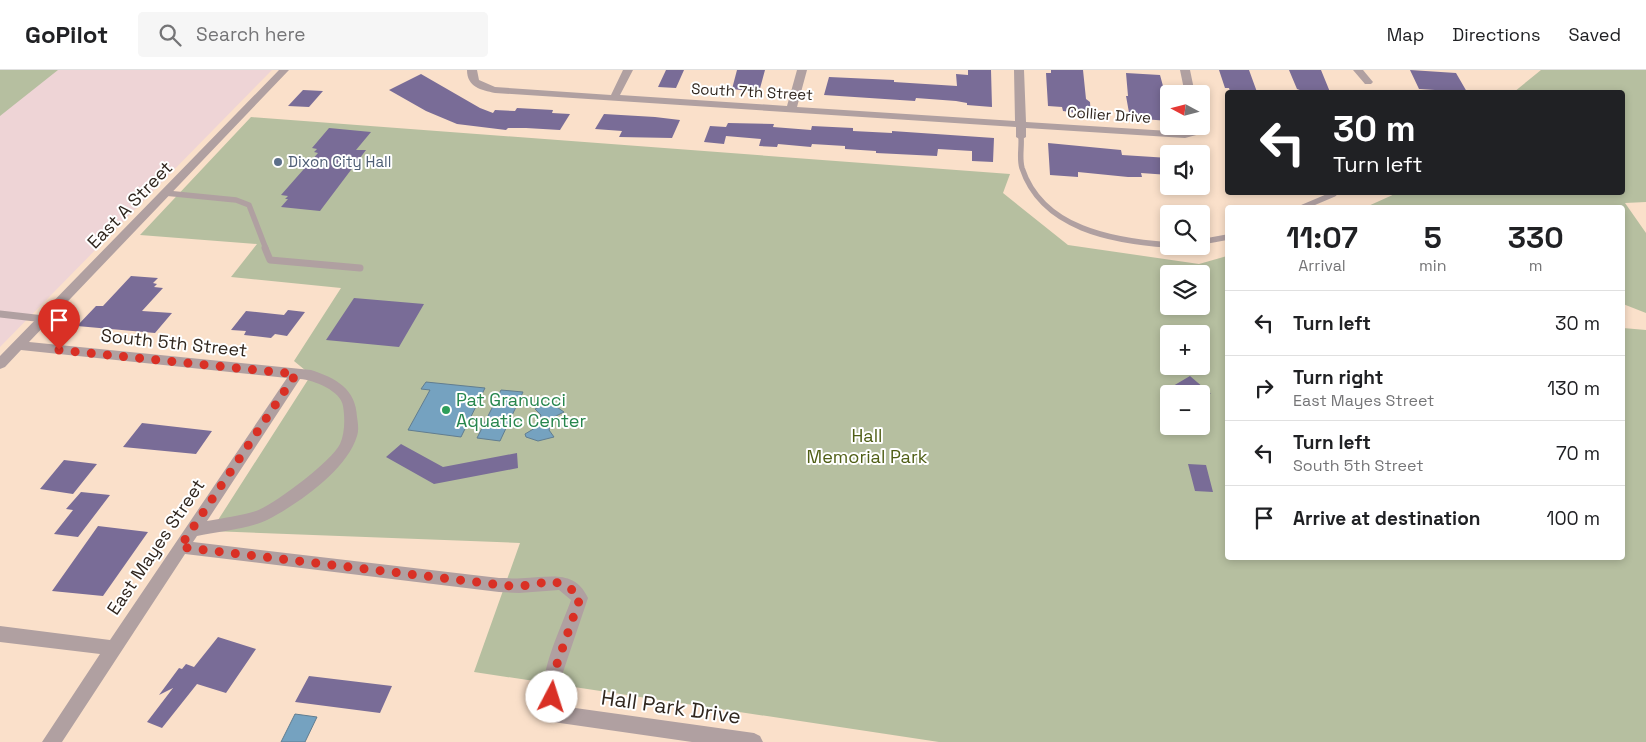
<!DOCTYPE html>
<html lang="en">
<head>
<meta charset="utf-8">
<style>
	:root { --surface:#fff; --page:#f6f6f6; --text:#202124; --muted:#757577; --line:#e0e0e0 }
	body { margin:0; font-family:"Space Grotesk",sans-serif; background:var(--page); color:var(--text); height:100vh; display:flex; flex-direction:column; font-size:19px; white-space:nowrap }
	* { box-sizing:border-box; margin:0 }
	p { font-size:16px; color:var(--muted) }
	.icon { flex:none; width:28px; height:28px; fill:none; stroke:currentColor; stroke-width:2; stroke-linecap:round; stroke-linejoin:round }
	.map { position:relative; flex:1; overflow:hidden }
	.sheet { position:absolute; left:1225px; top:135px; width:400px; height:355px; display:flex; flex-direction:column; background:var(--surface); border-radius:5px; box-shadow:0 2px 8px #0003 }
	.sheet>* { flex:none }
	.hud { position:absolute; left:1225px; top:20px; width:400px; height:105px; border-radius:5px; box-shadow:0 2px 8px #0003; background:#202124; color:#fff; overflow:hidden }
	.needle { width:32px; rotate:277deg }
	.buttons { position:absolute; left:1160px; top:15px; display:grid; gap:10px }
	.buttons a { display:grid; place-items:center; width:50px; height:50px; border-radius:5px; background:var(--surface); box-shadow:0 2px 8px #0003; font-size:25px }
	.pin { position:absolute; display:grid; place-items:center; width:42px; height:42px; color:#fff; margin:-51px -21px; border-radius:50% 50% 50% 0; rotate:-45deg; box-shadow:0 0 5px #0007 }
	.pin .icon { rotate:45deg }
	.me { position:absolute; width:55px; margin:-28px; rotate:5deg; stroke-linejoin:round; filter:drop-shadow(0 0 4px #0008) }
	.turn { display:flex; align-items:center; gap:18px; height:105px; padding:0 25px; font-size:22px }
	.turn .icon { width:65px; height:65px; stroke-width:2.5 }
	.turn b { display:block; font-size:35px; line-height:42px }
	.eta { display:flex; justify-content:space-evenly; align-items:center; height:85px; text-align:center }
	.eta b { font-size:30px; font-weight:800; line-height:35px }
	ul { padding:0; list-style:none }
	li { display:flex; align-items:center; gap:15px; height:65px; padding:0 25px; border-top:1px solid var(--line) }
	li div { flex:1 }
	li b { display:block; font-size:19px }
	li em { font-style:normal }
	header { display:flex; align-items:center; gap:30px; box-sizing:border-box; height:70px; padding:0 25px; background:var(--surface); border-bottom:1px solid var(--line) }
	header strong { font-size:24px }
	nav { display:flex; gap:28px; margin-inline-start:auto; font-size:18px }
	.search { width:350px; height:45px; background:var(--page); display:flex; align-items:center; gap:12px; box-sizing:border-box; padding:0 18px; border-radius:5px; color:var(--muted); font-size:19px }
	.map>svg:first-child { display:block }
	.education { fill:#eed4d6 }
	.green { fill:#b6bfa0; fill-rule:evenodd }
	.water { fill:#75a2c0; stroke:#617d90 }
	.building { fill:#796c97 }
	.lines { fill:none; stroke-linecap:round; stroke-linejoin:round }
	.service-far1 { stroke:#b0a0a1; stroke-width:5.5 }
	.service { stroke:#b0a0a1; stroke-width:7 }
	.minor { fill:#b0a0a1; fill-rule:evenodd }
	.route { stroke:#d93025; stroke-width:9; stroke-dasharray:0 16.2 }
	.service-dot { fill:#5c6f8a; stroke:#fff; stroke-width:2 }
	.leisure-dot { fill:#2e9e5b; stroke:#fff; stroke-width:2 }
	.labels { text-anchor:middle; stroke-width:4; stroke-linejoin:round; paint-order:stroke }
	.far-street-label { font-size:15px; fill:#31271f; stroke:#fff }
	.far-service-label { font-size:15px; fill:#4e5e75; stroke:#fff; text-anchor:start }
	.street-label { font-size:18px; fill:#31271f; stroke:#fff }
	.leisure-label { font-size:18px; fill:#27864d; stroke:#fff; text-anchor:start }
	.park-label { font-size:18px; fill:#4f5e15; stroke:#fff }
	.near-street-label { font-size:21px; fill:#31271f; stroke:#fff }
</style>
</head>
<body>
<header>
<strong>GoPilot</strong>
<div class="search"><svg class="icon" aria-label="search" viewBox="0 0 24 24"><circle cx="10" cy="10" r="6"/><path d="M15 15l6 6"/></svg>Search here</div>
<nav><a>Map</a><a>Directions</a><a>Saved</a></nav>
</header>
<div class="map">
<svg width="1646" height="672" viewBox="0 0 1646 672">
	<rect width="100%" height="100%" fill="#fae0ca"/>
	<path class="education" d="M0 0H272L0 277Z"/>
	<path class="green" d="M0 0H58L0 46Z
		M1541 0H1646V132L1625 133 1646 163V243L1623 234 1622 138 1366 137 1397 123 1622 122V22H1514Z
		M251 47 1010 104 1003 123 1068 175 1199 194 1227 186 1228 488H1622L1623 258 1646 260V672H939L474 602 520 473 211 461 311 305 294 291 341 218 231 207 257 174 140 165ZM1169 204H1201V236H1169ZM1169 264H1201V296H1169ZM1169 324H1201V356H1169Z"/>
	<path class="water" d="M426 312 485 318 461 367 408 360 430 320 421 319Z
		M501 320 523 322 500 371 477 368Z
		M554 335 564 342 554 347 549 360 554 367 538 371 526 367 525 364 535 358 541 345 535 339 542 336Z
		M295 644 317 647 305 672H281Z"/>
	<path class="building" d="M666 0H684L676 18 658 17Z
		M737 0H765L759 22 732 19Z
		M968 0H991L992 37 967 35V33L956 31 916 28 915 31 824 25 829 7 894 10V12L957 16 956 4 968 5Z
		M1051 0H1083L1086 29 1090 32 1091 48 1076 46V43L1063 41 1062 37 1048 36 1046 3H1051Z
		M1219 0H1249L1257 22H1230L1229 18H1225Z
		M1289 0H1321L1330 22H1305L1297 19Z
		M1410 0 1456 3 1467 22 1419 19Z
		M1126 3 1160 5 1169 38V51L1130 48 1126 26H1128Z
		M421 4 480 38 493 43 495 40 515 41 517 38 553 40 552 43 570 44 560 60 526 58H508L506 60 457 54 426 41 389 20Z
		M303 20 323 21 309 37 288 36Z
		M604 44 655 47 680 50 672 68 619 67 622 61 595 59Z
		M728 53 774 54 773 57 811 60 812 56 853 58V61L892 63V61L994 68 993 92 972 91V81L938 79 937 86 876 83V81L845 79V76L812 74 811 77 778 74 777 77 759 76 761 69 726 66 724 74 704 72 710 56 726 57Z
		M329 58 371 62 356 80H366L320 141 281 137 288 129H285L288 126 281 125 318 83 314 82 317 79 312 78Z
		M1048 73 1121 80 1122 85 1169 88V105L1141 103 1142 107H1128L1078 102V107L1050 105Z
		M131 206 158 208 153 213 157 214 154 217 163 218 142 241 172 243 155 263 77 256 96 236H103Z
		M354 228 424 234 399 277 326 270Z
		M288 240 305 242 287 266 275 264 271 268 244 265 246 261 231 260 246 241 284 245Z
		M1190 306 1211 324H1182L1173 316Z
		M142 353 212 361 196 384 123 377Z
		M401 374 443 397 517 383 518 398 434 414 386 387Z
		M64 390 97 394 73 424 40 419Z
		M1188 394 1206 395 1213 422 1195 421Z
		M81 422 110 425 78 467 54 464 73 440 66 439Z
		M98 456 148 462 103 526 52 521Z
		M218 567 256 579 226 623 197 614 162 658 147 652 173 618 159 625 179 598 182 599 186 594 194 597Z
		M309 606 392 616 380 643 295 632Z"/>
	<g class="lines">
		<path class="service-far1" d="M1021 67C1022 77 1019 88 1022 98 1042 159 1113 171 1169 175
			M165 123 236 130 249 135 266 179
			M1301 138 1334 124
			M1201 172 1228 167"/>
		<path class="service" d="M265 178 270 190 360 198
			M0 244 44 249"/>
		<path class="minor" d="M279 0H289L29 272 311 300C336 308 356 319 357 347 358 353 359 360 357 366 347 400 298 434 267 450 251 458 216 462 197 466L193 472 499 508C508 508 517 509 526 508 551 507 575 500 588 528L560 611 561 636 754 663 760 666 763 672H692L553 652 547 649C532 614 559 564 571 530L559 520 519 523 499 522 185 484 62 672H42L100 584 0 572V556L110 570 287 308 21 280 5 297 0 299V286ZM300 309C314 310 341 321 343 336 345 348 345 363 340 374 331 392 275 434 256 441 240 446 223 448 207 451Z
			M467 0H477L479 10 495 17 611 25 623 0H633L620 25 787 36 797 0H807L797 37 1015 51 1014 0H1024L1026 52 1185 62 1191 60V56H1201L1200 64 1185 68 1026 58V67L1021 70 1016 67V57L495 23C481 20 467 17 467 0Z
			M1180 0H1190L1195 24H1185Z
			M1353 0H1363L1373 12 1371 14H1365Z"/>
	</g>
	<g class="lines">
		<path class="route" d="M59 280 296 304 180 477 510 516C539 518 557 500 580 528L551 611 552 627"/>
	</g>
	<circle class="service-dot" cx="278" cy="92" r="5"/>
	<circle class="leisure-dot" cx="446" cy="340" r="5"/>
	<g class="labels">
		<g class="far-street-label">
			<text transform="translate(752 22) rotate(3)" y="5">South 7th Street</text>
			<text transform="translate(1109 45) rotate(4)" y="5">Collier Drive</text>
		</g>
		<g class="far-service-label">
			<text x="288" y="97">Dixon City Hall</text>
		</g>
		<g class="street-label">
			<text transform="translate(130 135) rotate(-46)" y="6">East A Street</text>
			<text transform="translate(174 273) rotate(6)" y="6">South 5th Street</text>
			<text transform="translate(156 477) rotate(-56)" y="6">East Mayes Street</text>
		</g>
		<g class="leisure-label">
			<text x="456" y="336">Pat Granucci<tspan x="456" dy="21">Aquatic Center</tspan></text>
		</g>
		<g class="park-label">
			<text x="867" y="372">Hall<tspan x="867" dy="21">Memorial Park</tspan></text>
		</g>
		<g class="near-street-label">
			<text transform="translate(671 637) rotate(8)" y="7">Hall Park Drive</text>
		</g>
	</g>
</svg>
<div class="buttons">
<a><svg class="needle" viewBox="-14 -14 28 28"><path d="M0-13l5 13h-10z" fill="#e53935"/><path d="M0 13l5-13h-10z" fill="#757577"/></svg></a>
<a><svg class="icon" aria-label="sound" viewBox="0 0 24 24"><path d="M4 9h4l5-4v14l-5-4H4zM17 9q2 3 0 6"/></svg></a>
<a><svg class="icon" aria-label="search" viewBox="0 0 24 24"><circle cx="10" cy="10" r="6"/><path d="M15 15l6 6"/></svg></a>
<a><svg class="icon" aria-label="layers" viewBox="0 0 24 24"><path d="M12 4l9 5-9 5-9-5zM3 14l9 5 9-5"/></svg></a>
<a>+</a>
<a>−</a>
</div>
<div class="pin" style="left:59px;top:280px;background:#d93025"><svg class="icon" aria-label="arrive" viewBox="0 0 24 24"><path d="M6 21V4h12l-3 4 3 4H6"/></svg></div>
<svg class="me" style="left:552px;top:627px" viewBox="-20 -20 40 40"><circle r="19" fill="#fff"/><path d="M0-13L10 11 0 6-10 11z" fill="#d93025"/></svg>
<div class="hud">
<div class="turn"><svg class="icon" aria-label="left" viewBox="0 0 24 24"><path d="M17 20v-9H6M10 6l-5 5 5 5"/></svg><div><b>30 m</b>Turn left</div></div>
</div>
<section class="sheet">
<div class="eta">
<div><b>11:07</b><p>Arrival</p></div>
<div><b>5</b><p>min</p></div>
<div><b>330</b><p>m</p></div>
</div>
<ul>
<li><svg class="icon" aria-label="left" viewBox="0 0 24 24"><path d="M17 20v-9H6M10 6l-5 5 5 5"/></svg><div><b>Turn left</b></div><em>30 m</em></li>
<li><svg class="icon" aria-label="right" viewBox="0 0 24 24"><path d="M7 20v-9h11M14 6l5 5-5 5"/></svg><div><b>Turn right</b><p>East Mayes Street</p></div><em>130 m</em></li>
<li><svg class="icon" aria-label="left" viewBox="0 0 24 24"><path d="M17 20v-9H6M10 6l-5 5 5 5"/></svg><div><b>Turn left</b><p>South 5th Street</p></div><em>70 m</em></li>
<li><svg class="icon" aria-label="arrive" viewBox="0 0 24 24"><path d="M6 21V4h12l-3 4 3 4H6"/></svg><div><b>Arrive at destination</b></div><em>100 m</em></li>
</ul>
</section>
</div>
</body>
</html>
